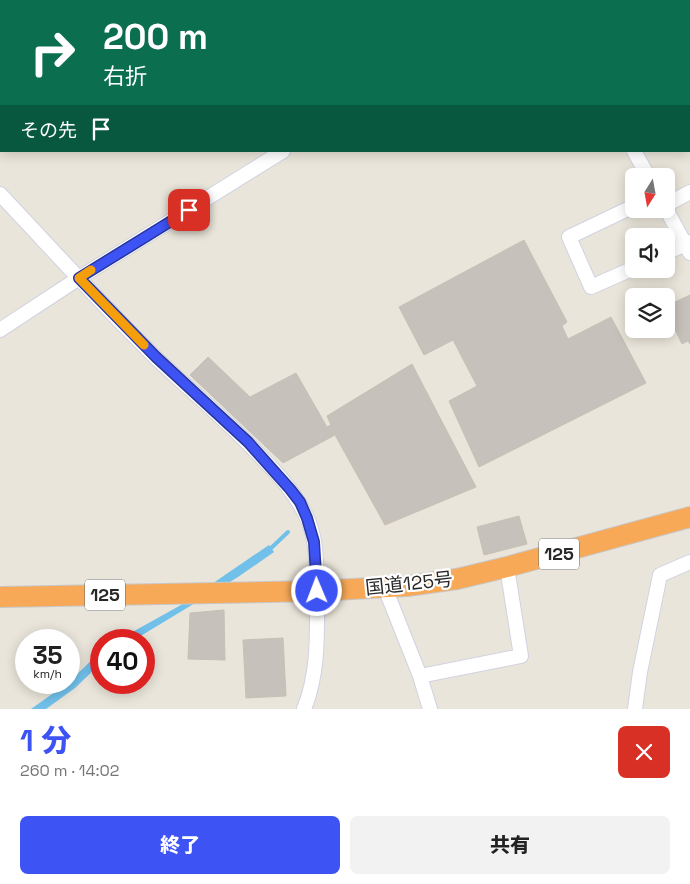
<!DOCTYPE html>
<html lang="ja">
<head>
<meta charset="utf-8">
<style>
	:root { --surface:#fff; --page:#f2f2f2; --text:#222; --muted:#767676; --accent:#3e53f3 }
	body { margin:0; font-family:"Space Grotesk","Noto Sans JP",sans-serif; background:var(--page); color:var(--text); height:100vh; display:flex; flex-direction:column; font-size:19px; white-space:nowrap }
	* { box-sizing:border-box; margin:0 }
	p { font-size:16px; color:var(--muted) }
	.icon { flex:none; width:28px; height:28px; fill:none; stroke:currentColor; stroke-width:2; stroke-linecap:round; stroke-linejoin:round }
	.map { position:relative; height:709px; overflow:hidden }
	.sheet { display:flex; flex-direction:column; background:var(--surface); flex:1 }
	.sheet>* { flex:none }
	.hud { position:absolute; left:0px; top:0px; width:690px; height:152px; box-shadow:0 2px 12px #0003; background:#0b6e4f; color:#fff; overflow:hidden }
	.needle { width:32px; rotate:191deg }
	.tools { position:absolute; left:625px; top:168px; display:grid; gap:10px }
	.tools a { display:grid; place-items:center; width:50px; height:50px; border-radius:8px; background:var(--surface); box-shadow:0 2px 12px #0003; font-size:25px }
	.speed { position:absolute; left:15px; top:629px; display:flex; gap:10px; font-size:25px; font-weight:700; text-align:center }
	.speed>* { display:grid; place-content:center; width:65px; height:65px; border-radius:50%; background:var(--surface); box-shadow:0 2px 12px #0003; line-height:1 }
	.speed small { font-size:12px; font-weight:400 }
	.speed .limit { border:8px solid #d22; background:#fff; color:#111 }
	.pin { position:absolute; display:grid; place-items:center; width:42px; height:42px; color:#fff; margin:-21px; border-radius:10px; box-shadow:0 2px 8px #0006 }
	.me { position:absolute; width:55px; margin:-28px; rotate:359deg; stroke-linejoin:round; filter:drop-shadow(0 0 4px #0008) }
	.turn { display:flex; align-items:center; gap:18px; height:105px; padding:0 20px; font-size:22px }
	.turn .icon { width:65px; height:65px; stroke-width:2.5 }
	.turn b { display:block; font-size:35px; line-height:42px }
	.then { display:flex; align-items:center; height:48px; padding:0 20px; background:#0003; gap:10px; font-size:19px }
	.round { display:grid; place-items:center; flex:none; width:52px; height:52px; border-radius:8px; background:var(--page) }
	.headline { display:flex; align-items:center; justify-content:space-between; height:85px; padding:0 20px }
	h1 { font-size:30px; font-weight:800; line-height:38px; color:var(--accent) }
	.action { display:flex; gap:10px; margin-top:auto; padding:10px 20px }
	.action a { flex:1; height:58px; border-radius:8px; background:var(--accent); color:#fff; font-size:20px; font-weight:800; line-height:58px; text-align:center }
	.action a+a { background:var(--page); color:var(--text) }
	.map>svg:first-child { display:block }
	.water { fill:#70c0ea }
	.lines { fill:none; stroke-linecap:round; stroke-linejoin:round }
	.stream { stroke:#70c0ea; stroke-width:4 }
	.building { fill:#c6c1ba; stroke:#c5c1b4 }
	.minor-casing { stroke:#d0d2e1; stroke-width:16 }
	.highway-casing { stroke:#c7c7c7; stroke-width:22 }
	.minor { stroke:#fff; stroke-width:14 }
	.highway { stroke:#f8a957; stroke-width:20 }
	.route-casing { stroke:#28369e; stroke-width:12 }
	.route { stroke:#3e53f3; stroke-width:9 }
	.slow { stroke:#f59e0b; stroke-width:9 }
	.labels { text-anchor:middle; stroke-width:4.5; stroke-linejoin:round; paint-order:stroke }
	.shield { fill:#fff; stroke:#686868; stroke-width:1 }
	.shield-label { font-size:18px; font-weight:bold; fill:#282828 }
	.street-label { font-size:19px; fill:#282828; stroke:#fff }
</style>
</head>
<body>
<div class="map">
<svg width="690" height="709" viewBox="0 0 690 709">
	<rect width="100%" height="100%" fill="#eae5da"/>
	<path class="water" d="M269 545 274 552 238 577 134 640H118L181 605Z
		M101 651V663L75 688 46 709H31L69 682Z"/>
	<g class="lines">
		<path class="stream" d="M268 551 288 532"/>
	</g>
	<path class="building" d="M524 240 567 322 562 326 568 339 611 317 646 383 479 467 449 401 477 386 453 340 424 355 399 307Z
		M671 292 675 302 690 295V344L688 341 682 344 666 311V296H662Z
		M208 357 250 397 296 373 327 427 331 425 327 416 412 364 476 487 385 525 335 435 283 463 190 375Z
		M519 516 527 544 484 555 477 527Z
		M224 610 225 660 188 659 190 613Z
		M283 638 286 696 246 698 243 640Z"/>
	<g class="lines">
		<g class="minor-casing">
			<path id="minor" d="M381 0 383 1
				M550 0 551 1
				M21 1 23 0
				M475 1 477 0
				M0 19 1 18
				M689 113 690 115
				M689 126 690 125
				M634 151 648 176
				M0 194C52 249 102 305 156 358 192 392 230 423 263 459 280 476 296 494 306 516 318 540 316 568 317 594 317 633 319 672 304 709
				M666 205 690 192
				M634 206 569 237 591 287 634 268
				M666 209 690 253
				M666 253 690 242
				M0 330 79 278 283 151
				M385 588 420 676 430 709
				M420 676 521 656 507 567
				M635 709 640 672 660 575 690 562"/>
		</g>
		<g class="highway-casing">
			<path id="highway" d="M0 597 317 591 407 586 457 579 507 567 690 517"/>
		</g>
		<use href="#minor" class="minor"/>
		<use href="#highway" class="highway"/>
	</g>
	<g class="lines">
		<g class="route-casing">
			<path id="route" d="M189 210 79 278 156 357 248 442 290 489 300 502 307 518 314 542 317 591"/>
		</g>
		<use href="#route" class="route"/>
		<path class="slow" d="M91 270 79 278 144 345"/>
	</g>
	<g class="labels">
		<g class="shield">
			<rect x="539" y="538.5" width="40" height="31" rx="4"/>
			<rect x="85" y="579.5" width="40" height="31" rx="4"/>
		</g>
		<g class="shield-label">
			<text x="559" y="560">125</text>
			<text x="105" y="601">125</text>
		</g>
		<g class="street-label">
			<text transform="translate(409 583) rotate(-6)" y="7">国道125号</text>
		</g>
	</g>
</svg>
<div class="tools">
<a><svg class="needle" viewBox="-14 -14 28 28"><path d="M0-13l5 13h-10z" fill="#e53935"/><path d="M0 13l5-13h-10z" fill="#767676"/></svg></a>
<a><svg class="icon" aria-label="sound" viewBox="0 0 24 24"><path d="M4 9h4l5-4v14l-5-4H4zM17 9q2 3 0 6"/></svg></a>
<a><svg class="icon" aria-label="layers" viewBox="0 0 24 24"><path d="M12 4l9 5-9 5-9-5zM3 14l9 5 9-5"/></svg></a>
</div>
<div class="speed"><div>35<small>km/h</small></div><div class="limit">40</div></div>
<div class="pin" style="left:189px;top:210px;background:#d93025"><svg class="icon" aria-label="arrive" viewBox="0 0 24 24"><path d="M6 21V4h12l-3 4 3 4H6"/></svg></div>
<svg class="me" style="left:317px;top:591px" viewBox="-20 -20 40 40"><circle r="17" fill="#3e53f3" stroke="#fff" stroke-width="3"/><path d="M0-11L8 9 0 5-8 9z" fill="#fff"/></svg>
<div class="hud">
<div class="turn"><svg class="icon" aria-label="right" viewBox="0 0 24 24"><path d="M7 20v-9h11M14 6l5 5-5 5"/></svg><div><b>200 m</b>右折</div></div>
<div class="then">その先<svg class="icon" aria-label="arrive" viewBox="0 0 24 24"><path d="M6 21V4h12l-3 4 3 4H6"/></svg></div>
</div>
</div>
<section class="sheet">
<div class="headline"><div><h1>1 分</h1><p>260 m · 14:02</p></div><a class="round" style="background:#d93025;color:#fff"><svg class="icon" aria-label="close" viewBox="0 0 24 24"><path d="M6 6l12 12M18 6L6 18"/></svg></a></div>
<div class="action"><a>終了</a><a>共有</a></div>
</section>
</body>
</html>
